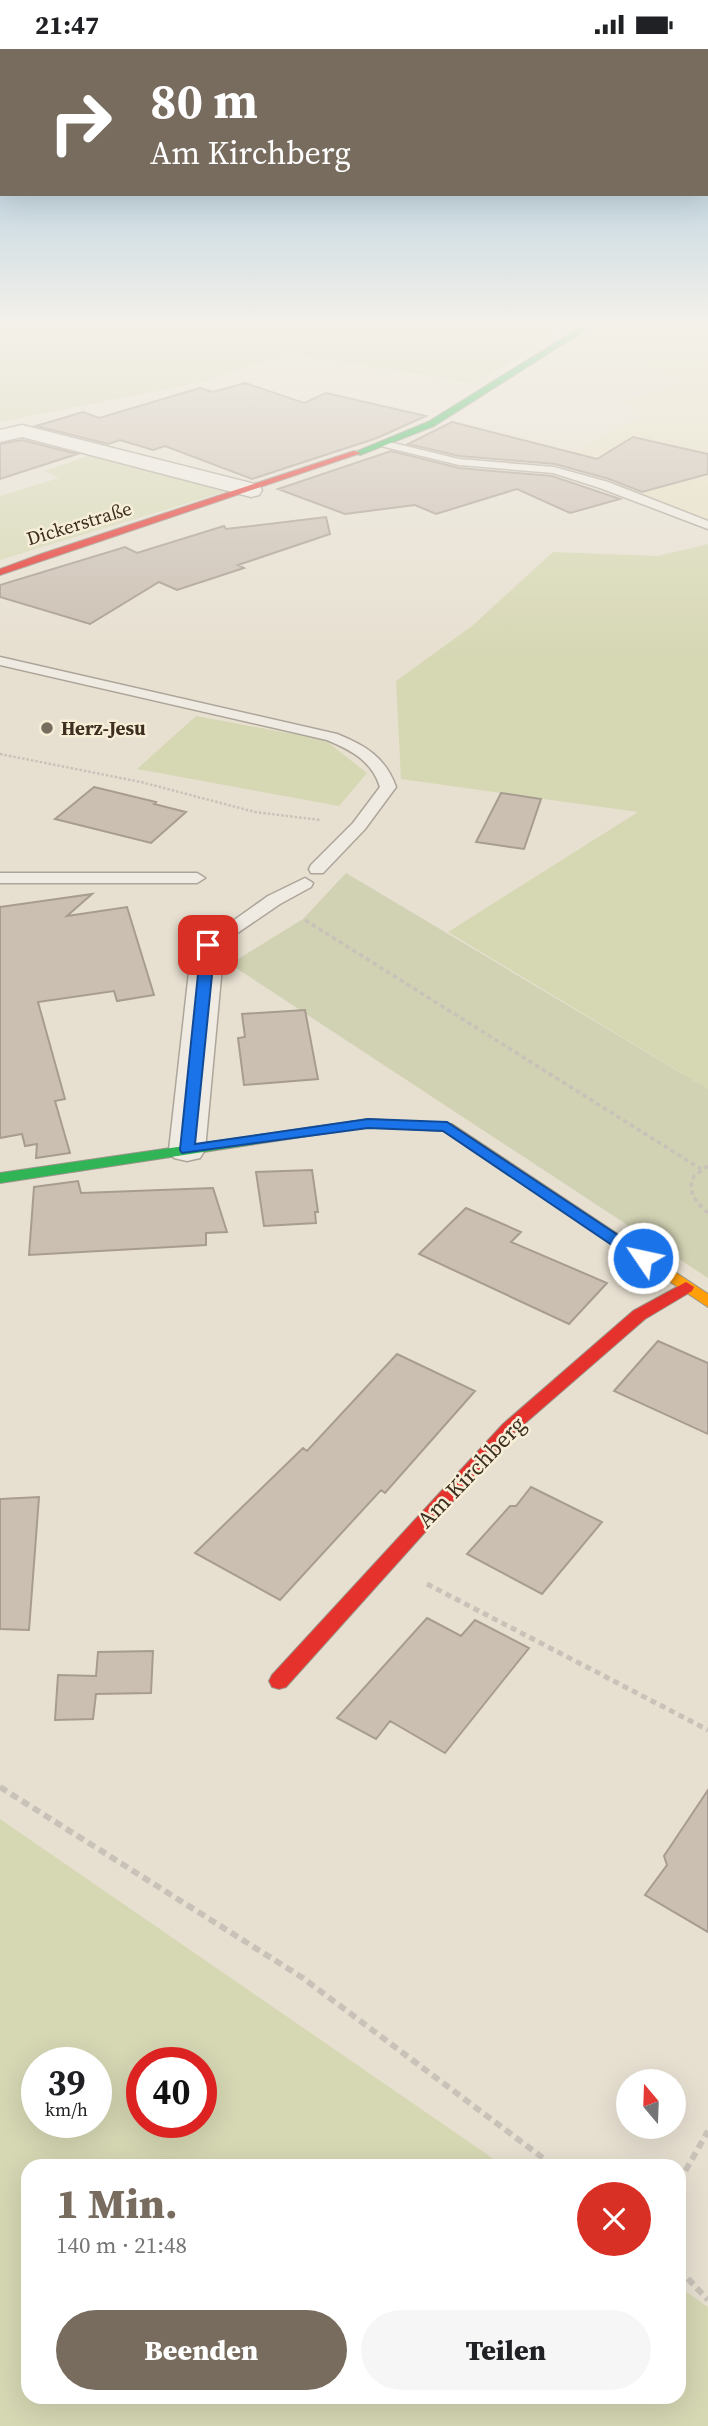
<!DOCTYPE html>
<html lang="de">
<meta charset="utf-8">
<style>
:root{--surface:#fff;--page:#f6f6f6;--text:#202124;--muted:#757577;--accent:#786c5e}
body{margin:0;font-family:"Source Serif 4",serif;background:var(--page);color:var(--text);height:100vh;display:flex;flex-direction:column;font-size:26px;white-space:nowrap}
*{box-sizing:border-box;margin:0}
p{font-size:23px;color:var(--muted)}
.icon{flex:none;width:38px;height:38px;fill:none;stroke:currentColor;stroke-width:2;stroke-linecap:round;stroke-linejoin:round}
.map{position:relative;flex:1;overflow:hidden}
.details{position:absolute;left:21px;top:2110px;width:665px;height:245px;display:flex;flex-direction:column;background:var(--surface);border-radius:21px;box-shadow:0 7px 28px #0002}
.details>*{flex:none}
.hud{position:absolute;left:0px;top:0px;width:709px;height:147px;box-shadow:0 7px 28px #0002;background:#786c5e;color:#fff;overflow:hidden}
.needle{width:46px;rotate:341deg}
.controls{position:absolute;left:616px;top:2020px;display:grid;gap:14px}
.controls a{display:grid;place-items:center;width:70px;height:70px;border-radius:50%;background:var(--surface);box-shadow:0 7px 28px #0002;font-size:35px}
.speed{position:absolute;left:21px;top:1998px;display:flex;gap:14px;font-size:35px;font-weight:700;text-align:center}
.speed>*{display:grid;place-content:center;width:91px;height:91px;border-radius:50%;background:var(--surface);box-shadow:0 7px 28px #0002;line-height:1}
.speed small{font-size:18px;font-weight:400}
.speed .limit{border:10px solid #d22;background:#fff;color:#111}
.pin{position:absolute;display:grid;place-items:center;width:60px;height:60px;color:#fff;margin:-30px;border-radius:14px;box-shadow:0 4px 10px #0006}
.me{position:absolute;width:77px;margin:-38px;rotate:304deg;stroke-linejoin:round;filter:drop-shadow(0 0 5px #0008)}
.turn{display:flex;align-items:center;gap:24px;height:147px;padding:0 35px;font-size:32px}
.turn .icon{width:91px;height:91px;stroke-width:2.5}
.turn b{display:block;font-size:49px;line-height:60px}
.round{display:grid;place-items:center;flex:none;width:74px;height:74px;border-radius:37px;background:var(--page)}
.summary{display:flex;align-items:center;justify-content:space-between;height:119px;padding:0 35px}
h1{font-size:42px;font-weight:800;line-height:52px;color:var(--accent)}
.cta{display:flex;gap:14px;margin-top:auto;padding:14px 35px}
.cta a{flex:1;height:80px;border-radius:42px;background:var(--accent);color:#fff;font-size:28px;font-weight:800;line-height:80px;text-align:center}
.cta a+a{background:var(--page);color:var(--text)}
.status{display:flex;justify-content:space-between;align-items:center;height:49px;padding:0 35px;background:var(--surface);direction:ltr}
.status svg{height:19px;fill:currentColor}
.map>svg:first-child{display:block}
.farmland{fill:#e6dfc2}
.green{fill:#d6d7b3;fill-rule:evenodd}
.cemetery{fill:#d1d1b3}
.building{fill:#cbbfb2;stroke:#a89c90;stroke-width:2}
.lines{fill:none;stroke-linecap:round;stroke-linejoin:round}
.lane-casing{stroke:#ada599;stroke-width:3}
.street-casing{stroke:#ada599;stroke-width:3}
.fast-casing{stroke:#9c958a;stroke-width:2}
.slow-casing{stroke:#9c958a;stroke-width:2}
.jam-casing{stroke:#9c958a;stroke-width:2}
.path-far3{stroke:#c8c2b9;stroke-width:2.5;stroke-dasharray:2.5 2;stroke-linecap:butt}
.path-far2{stroke:#c8c2b9;stroke-width:3.5;stroke-dasharray:4.5 3.5;stroke-linecap:butt}
.path-far1{stroke:#c8c2b9;stroke-width:5;stroke-dasharray:6 4.5;stroke-linecap:butt}
.path{stroke:#c8c2b9;stroke-width:6;stroke-dasharray:8 5;stroke-linecap:butt}
.lane{fill:#efebe3;fill-rule:evenodd}
.street{fill:#efebe3;fill-rule:evenodd}
.fast{fill:#30b455;fill-rule:evenodd}
.slow{fill:#ff9f0a;fill-rule:evenodd}
.jam{fill:#e5322d;fill-rule:evenodd}
.route{fill:#1a73e8;stroke:#114b97;stroke-width:2}
.poi-dot{fill:#786c5e;stroke:#f7eed8;stroke-width:2.5}
.labels{text-anchor:middle;stroke-width:5;stroke-linejoin:round;paint-order:stroke}
.far-street-label{font-size:19px;fill:#3d2e20;stroke:#f7eed8}
.far-poi-label{font-size:19px;font-weight:bold;fill:#3d2e20;stroke:#f7eed8;text-anchor:start}
.street-label{font-size:23px;fill:#3d2e20;stroke:#f7eed8}
</style>
<div class="status"><b>21:47</b><svg viewBox="0 0 49 12"><path d="M0 12V9h3v3zM5 12V6h3v6zM10 12V3h3v9zM15 12V0h3v12zM26 1h20v11H26zM47 4h2v5h-2z"/></svg></div>
<div class="map">
<svg width="708" height="2377" viewBox="0 0 708 2377">
<rect width="100%" height="100%" fill="#e7e0d1"/>
<!-- farmland -->
<path class="farmland" d="M 605,276 L 708,276 L 708,470 L 648,449 L 562,409 L 646,366 L 623,353 L 687,333 L 578,292 Z"/>
<!-- green -->
<path class="green" d="M 0,276 L 566,276 L 476,335 L 289,304 L 203,333 L 0,373 Z
M 96,404 L 224,443 L 0,511 L 0,447 L 59,429 L 45,422 Z
M 708,495 L 708,1040 L 448,883 L 638,763 L 401,730 L 396,632 L 472,577 L 553,503 L 658,507 Z
M 196,667 L 325,691 L 367,724 L 339,757 L 137,720 Z
M 0,1770 L 504,2117 L 28,2118 L 28,2348 L 679,2348 L 679,2238 L 708,2258 L 708,2377 L 0,2377 ZM 96,2014 L 96,2074 L 37,2074 L 37,2014 ZM 142,2014 L 201,2014 L 201,2074 L 142,2074 Z"/>
<!-- cemetery -->
<path class="cemetery" d="M 346,824 L 708,1040 L 708,1229 L 230,915 L 303,870 Z"/>
<!-- building -->
<path class="building" d="M 245,334 L 304,354 L 326,344 L 426,367 L 377,389 L 252,430 L 165,397 L 153,401 L 120,391 L 108,395 L 36,377 L 83,363 L 99,369 L 200,339 L 213,343 Z
M 452,373 L 597,410 L 633,388 L 708,405 L 708,425 L 642,443 L 609,430 L 555,415 L 459,407 L 408,395 Z
M 22,391 L 77,405 L 0,430 L 0,395 Z
M 391,402 L 459,419 L 552,427 L 620,450 L 570,464 L 517,440 L 436,465 L 415,456 L 345,465 L 278,440 Z
M 326,468 L 330,485 L 238,516 L 244,519 L 177,541 L 159,533 L 90,575 L 0,548 L 0,536 L 125,498 L 137,504 L 224,477 L 226,480 Z
M 94,738 L 156,753 L 154,755 L 186,763 L 151,794 L 55,770 Z
M 501,744 L 541,750 L 524,800 L 476,793 Z
M 92,845 L 67,867 L 127,858 L 154,946 L 117,952 L 114,942 L 38,953 L 65,1050 L 55,1052 L 70,1104 L 36,1109 L 37,1095 L 25,1097 L 22,1085 L 0,1089 L 0,858 Z
M 305,961 L 318,1030 L 244,1036 L 238,989 L 245,988 L 242,965 Z
M 312,1121 L 318,1163 L 315,1163 L 316,1174 L 264,1177 L 256,1123 Z
M 78,1132 L 81,1144 L 213,1139 L 227,1183 L 206,1184 L 206,1196 L 29,1206 L 34,1138 Z
M 466,1159 L 521,1183 L 511,1193 L 607,1234 L 569,1275 L 419,1205 Z
M 658,1292 L 708,1314 L 708,1385 L 614,1342 Z
M 397,1305 L 475,1342 L 385,1444 L 381,1441 L 280,1551 L 195,1504 L 303,1399 L 307,1402 Z
M 531,1438 L 602,1473 L 542,1545 L 467,1505 L 510,1457 L 516,1457 Z
M 39,1448 L 29,1581 L 0,1580 L 0,1450 Z
M 427,1569 L 461,1587 L 475,1571 L 529,1599 L 445,1704 L 390,1672 L 376,1690 L 337,1669 Z
M 153,1602 L 151,1644 L 96,1645 L 93,1670 L 55,1671 L 58,1626 L 96,1627 L 98,1603 Z
M 708,1741 L 708,1883 L 645,1846 L 667,1816 L 664,1807 Z"/>
<g class="lines">
<!-- lane casing -->
<g class="lane-casing">
<path id="lane" d="M 385,392 L 459,410 L 554,418 L 608,433 L 708,472 L 708,480 L 600,439 L 553,424 L 459,416 L 381,397 L 379,395 Z
M 0,608 L 337,685 C 365,696 386,709 396,738 L 365,780 L 323,824 L 311,824 L 309,820 L 311,816 L 353,774 L 380,738 C 372,712 351,701 327,691 L 0,616 Z
M 0,824 L 197,824 L 205,829 L 197,834 L 0,834 Z
M 305,829 L 313,834 L 311,838 L 280,855 L 214,900 L 202,900 L 199,896 L 268,847 Z"/>
</g>
<!-- street casing -->
<g class="street-casing">
<path id="street" d="M 22,376 L 259,436 L 262,441 L 259,446 L 251,448 L 22,388 L 0,393 L 0,381 Z
M 208,886 L 219,889 L 224,896 L 205,1101 L 200,1109 L 187,1112 L 174,1109 L 169,1101 L 192,896 L 197,889 Z"/>
</g>
<!-- fast casing -->
<g class="fast-casing">
<path id="fast" d="M 584,276 L 593,276 L 434,377 L 360,406 L 353,404 L 428,373 Z
M 355,1072 L 362,1076 L 360,1079 L 0,1134 L 0,1124 Z"/>
</g>
<!-- slow casing -->
<g class="slow-casing">
<path id="slow" d="M 368,1070 L 452,1075 L 708,1245 L 708,1258 L 443,1082 L 368,1078 L 355,1080 L 348,1076 L 350,1073 Z"/>
</g>
<!-- jam casing -->
<g class="jam-casing">
<path id="jam" d="M 354,402 L 361,404 L 0,526 L 0,520 L 41,505 Z
M 686,1233 L 694,1238 L 692,1242 L 645,1270 L 515,1383 L 286,1638 L 279,1640 L 272,1638 L 269,1632 L 272,1626 L 503,1375 L 633,1262 Z"/>
</g>
<!-- path-far3 -->
<path class="path-far3" d="M 0,705 L 141,733 L 255,763 L 320,771"/>
<!-- path-far2 -->
<path class="path-far2" d="M 305,871 L 701,1120
M 708,1117 L 694,1127 C 686,1143 697,1154 708,1164"/>
<!-- path-far1 -->
<path class="path-far1" d="M 427,1535 L 708,1681"/>
<!-- path -->
<path class="path" d="M 0,1738 L 303,1929 L 555,2118
M 679,2133 L 708,2082
M 679,2220 L 708,2251"/>
<!-- lane -->
<use href="#lane" class="lane"/>
<!-- street -->
<use href="#street" class="street"/>
<!-- fast -->
<use href="#fast" class="fast"/>
<!-- slow -->
<use href="#slow" class="slow"/>
<!-- jam -->
<use href="#jam" class="jam"/>
</g>
<!-- sky -->
<linearGradient id="sky" x2="0" y2="1"><stop stop-color="#96bed9"/><stop offset="0.45" stop-color="#f4f1ea"/><stop offset="1" stop-color="#f4f1ea" stop-opacity="0"/></linearGradient>
<rect width="708" height="609" fill="url(#sky)"/>
<!-- route -->
<path class="route" d="M 208,892 L 215,896 L 195,1095 L 368,1070 L 447,1073 L 648,1206 L 651,1209 L 648,1213 L 637,1213 L 443,1082 L 368,1079 L 182,1104 L 180,1101 L 201,896 Z"/>
<!-- markers -->
<circle class="poi-dot" cx="47" cy="679" r="7"/>
<g class="labels">
<!-- far-street labels -->
<g class="far-street-label">
<text transform="translate(79 474) rotate(-17)" y="7">Dickerstraße</text>
</g>
<!-- far-poi labels -->
<g class="far-poi-label">
<text x="61" y="686">Herz-Jesu</text>
</g>
<!-- street labels -->
<g class="street-label">
<text transform="translate(471 1423) rotate(-46)" y="8">Am Kirchberg</text>
</g>
</g>
</svg>
<div class="controls">
<a><svg class="needle" viewBox="-14 -14 28 28"><path d="M0-13l5 13h-10z" fill="#e53935"/><path d="M0 13l5-13h-10z" fill="#757577"/></svg></a>
</div>
<div class="speed"><div>39<small>km/h</small></div><div class="limit">40</div></div>
<div class="pin" style="left:208px;top:896px;background:#d93025"><svg class="icon" aria-label="arrive" viewBox="0 0 24 24"><path d="M6 21V4h12l-3 4 3 4H6"/></svg></div>
<svg class="me" style="left:643px;top:1209px" viewBox="-20 -20 40 40"><circle r="17" fill="#1a73e8" stroke="#fff" stroke-width="3"/><path d="M0-11L8 9 0 5-8 9z" fill="#fff"/></svg>
<div class="hud">
<div class="turn"><svg class="icon" aria-label="right" viewBox="0 0 24 24"><path d="M7 20v-9h11M14 6l5 5-5 5"/></svg><div><b>80 m</b>Am Kirchberg</div></div>
</div>
<section class="details">
<div class="summary"><div><h1>1 Min.</h1><p>140 m · 21:48</p></div><a class="round" style="background:#d93025;color:#fff"><svg class="icon" aria-label="close" viewBox="0 0 24 24"><path d="M6 6l12 12M18 6L6 18"/></svg></a></div>
<div class="cta"><a>Beenden</a><a>Teilen</a></div>
</section>
</div>
